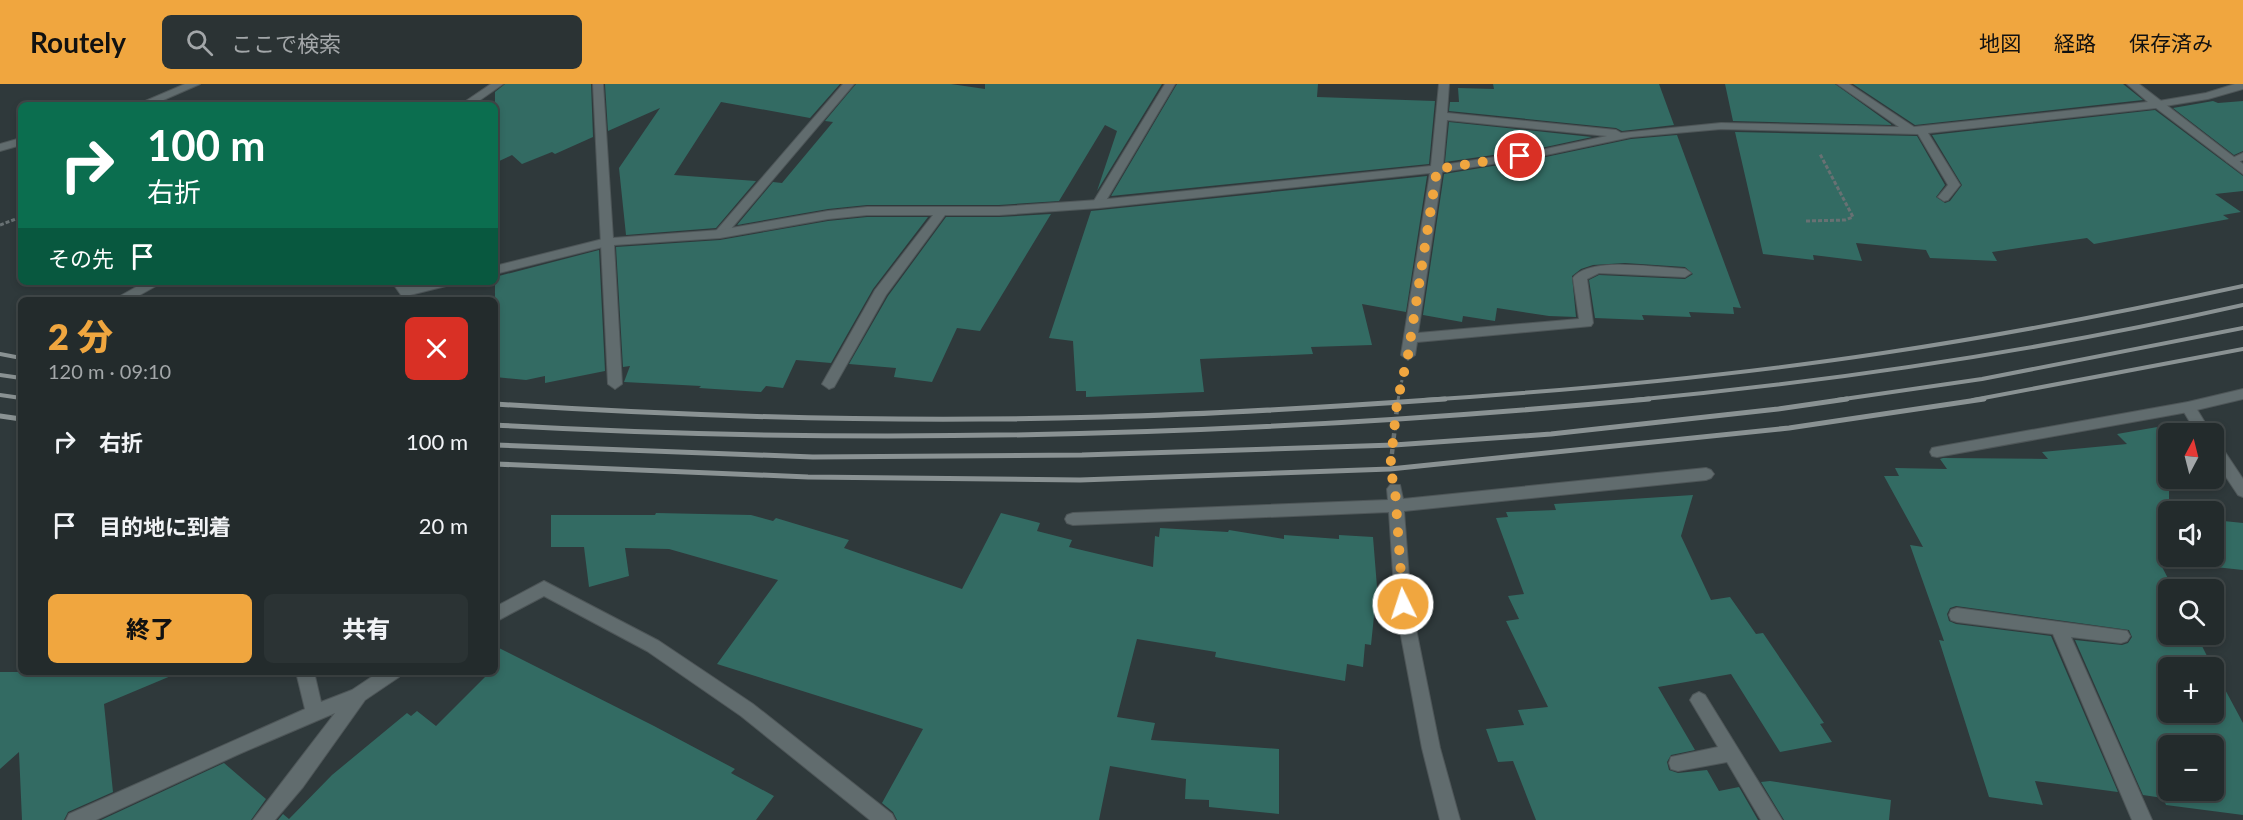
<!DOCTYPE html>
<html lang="ja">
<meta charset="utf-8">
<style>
:root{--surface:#232b2c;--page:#2b3334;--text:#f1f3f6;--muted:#a3a7a9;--line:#404748;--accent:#f0a63f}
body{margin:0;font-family:Lato,"Noto Sans JP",sans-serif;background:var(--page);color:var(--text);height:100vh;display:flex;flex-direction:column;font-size:22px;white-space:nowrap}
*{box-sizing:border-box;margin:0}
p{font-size:20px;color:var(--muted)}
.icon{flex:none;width:33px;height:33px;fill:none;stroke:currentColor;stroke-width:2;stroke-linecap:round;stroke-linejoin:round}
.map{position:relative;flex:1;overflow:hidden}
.details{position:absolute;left:18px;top:213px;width:480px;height:378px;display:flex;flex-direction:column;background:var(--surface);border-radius:9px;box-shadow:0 3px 9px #0003,0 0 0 2px var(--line)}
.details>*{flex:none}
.banner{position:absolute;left:18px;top:18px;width:480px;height:183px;border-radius:9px;box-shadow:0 3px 9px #0003,0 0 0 2px var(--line);background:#0b6e4f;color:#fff;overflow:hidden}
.needle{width:39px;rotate:7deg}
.tools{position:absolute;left:2158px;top:339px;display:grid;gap:12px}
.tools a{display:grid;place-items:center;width:66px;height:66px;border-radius:9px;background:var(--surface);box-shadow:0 3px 9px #0003,0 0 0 2px var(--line);font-size:30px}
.pin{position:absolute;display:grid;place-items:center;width:51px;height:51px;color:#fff;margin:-26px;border:3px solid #fff;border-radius:50%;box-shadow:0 2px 6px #0007}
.me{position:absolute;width:66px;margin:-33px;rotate:356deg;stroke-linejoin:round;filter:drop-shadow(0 0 4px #0008)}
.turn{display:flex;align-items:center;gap:21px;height:126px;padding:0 30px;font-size:27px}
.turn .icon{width:78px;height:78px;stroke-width:2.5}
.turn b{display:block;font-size:42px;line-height:51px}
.then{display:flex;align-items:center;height:57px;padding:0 30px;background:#0003;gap:12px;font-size:22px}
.round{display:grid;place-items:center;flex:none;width:63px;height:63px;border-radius:9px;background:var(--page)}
.headline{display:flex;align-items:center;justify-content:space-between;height:102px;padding:0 30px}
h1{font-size:36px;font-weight:800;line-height:45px;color:var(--accent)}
.primary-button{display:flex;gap:12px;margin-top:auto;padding:12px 30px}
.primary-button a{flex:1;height:69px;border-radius:9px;background:var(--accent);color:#111;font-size:24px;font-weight:800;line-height:69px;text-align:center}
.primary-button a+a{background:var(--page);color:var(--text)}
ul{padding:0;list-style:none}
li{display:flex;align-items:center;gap:18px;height:84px;padding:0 30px}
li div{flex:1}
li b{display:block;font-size:22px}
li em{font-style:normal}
header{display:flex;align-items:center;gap:36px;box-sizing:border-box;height:84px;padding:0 30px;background:var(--accent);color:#111}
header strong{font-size:28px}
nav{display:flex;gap:33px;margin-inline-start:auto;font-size:21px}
.search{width:420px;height:54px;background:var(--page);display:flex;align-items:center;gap:15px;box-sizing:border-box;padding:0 21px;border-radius:9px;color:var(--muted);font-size:22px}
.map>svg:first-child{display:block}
.building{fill:#336b63;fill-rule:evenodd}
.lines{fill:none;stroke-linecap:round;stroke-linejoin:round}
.service-casing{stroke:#4e5658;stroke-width:2}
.minor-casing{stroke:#4e5658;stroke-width:2}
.path-far1{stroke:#687173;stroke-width:3;stroke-dasharray:4 2;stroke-linecap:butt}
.path{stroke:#687173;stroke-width:4.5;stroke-dasharray:5 3;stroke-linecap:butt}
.service{fill:#616c6e;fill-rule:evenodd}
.minor{fill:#616c6e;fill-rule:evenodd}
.rail-far1{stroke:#8a9293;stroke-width:4}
.rail{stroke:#8a9293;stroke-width:5}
.route{stroke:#f0a63f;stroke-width:10;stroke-dasharray:0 18}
</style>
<header>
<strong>Routely</strong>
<div class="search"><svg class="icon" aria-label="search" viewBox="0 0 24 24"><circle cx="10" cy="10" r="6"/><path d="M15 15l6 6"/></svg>ここで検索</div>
<nav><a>地図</a><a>経路</a><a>保存済み</a></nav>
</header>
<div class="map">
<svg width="2243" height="736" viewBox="0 0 2243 736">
<rect width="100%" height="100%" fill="#2f393b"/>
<!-- building -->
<path class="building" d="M 505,0 L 591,0 L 593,53 L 555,70 L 552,68 L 522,80 L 512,71 L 495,79 L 495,8 Z
M 605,0 L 840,0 L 810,34 L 721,18 L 674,91 L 756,97 L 716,144 L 626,151 L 619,84 L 660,24 L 608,47 Z
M 856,0 L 951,0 L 985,5 L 985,0 L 1162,0 L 1097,107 L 1117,47 L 1105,41 L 1059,117 L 999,121 L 867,121 L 828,125 L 737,141 L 773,98 L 782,99 L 833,38 L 825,37 Z
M 1177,0 L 1318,0 L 1317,13 L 1435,17 L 1429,80 L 1111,112 Z
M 1493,0 L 1659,0 L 1674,41 L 1622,47 L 1616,44 L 1449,27 L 1450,18 L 1459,18 L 1458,4 L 1494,5 Z
M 1725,0 L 1835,0 L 1892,41 L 1733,37 Z
M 1853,0 L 2123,0 L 2143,16 L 1915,41 Z
M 2213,17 L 2218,19 L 2243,17 L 2243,67 L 2234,71 L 2173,24 Z
M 2155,26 L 2243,92 L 2243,107 L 2215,110 L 2241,128 L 2223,131 L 2229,135 L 2094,160 L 2087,154 L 1992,168 L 1997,177 L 1930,174 L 1926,166 L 1856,159 L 1862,177 L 1813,171 L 1814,176 L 1763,170 L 1735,48 L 1917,52 L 1945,101 L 1936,113 L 1945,119 L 1950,117 L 1962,101 L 1932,51 Z
M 1449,38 L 1592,53 L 1541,64 L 1445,78 Z
M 1677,51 L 1741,224 L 1733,223 L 1734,230 L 1689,228 L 1691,233 L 1642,231 L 1644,236 L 1595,234 L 1589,196 L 1599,191 L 1685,195 L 1693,190 L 1685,183 L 1625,179 L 1593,181 L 1581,185 L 1572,192 L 1576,233 L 1549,232 L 1497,224 L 1495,237 L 1463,232 L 1462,238 L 1423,231 L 1444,90 L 1541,74 L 1631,55 Z
M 1427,92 L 1406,228 L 1362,220 L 1372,261 L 1311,263 L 1313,270 L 1200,275 L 1204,308 L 1086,313 L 1086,307 L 1076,307 L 1073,257 L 1049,254 L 1091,127 Z
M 1051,130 L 980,247 L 957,244 L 932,298 L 894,293 L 896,284 L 849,280 L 888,212 L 946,133 L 999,133 Z
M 867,133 L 928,133 L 873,205 L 831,279 L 796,276 L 783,304 L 766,302 L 761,308 L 699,304 L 701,302 L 624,298 L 630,282 L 623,283 L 616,163 L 720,156 L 828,137 Z
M 599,166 L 605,287 L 545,299 L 545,292 L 526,296 L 495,293 L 495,193 Z
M 2169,341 L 2169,472 L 2214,472 L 2214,436 L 2243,439 L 2243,486 L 2159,477 L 2174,506 L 2169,506 L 2169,550 L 2196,550 L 2213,584 L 2169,584 L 2169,628 L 2214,628 L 2214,585 L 2243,639 L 2243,731 L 2166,721 L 2163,714 L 2143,711 L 2075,556 L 2122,561 L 2128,559 L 2132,553 L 2129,546 L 1956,522 L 1950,524 L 1947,530 L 1949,537 L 1956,540 L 2051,552 L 2118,708 L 2035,697 L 2043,721 L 1989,713 L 1939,556 L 1944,557 L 1910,461 L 1923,463 L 1884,392 L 1899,392 L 1895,384 L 1947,385 L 1940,375 L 1943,374 L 2048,375 L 2042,368 L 2127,360 L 2117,350 ZM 2169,662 L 2214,662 L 2214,706 L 2169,706 Z
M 1693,411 L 1681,452 L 1711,516 L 1730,513 L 1756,550 L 1763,549 L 1824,639 L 1820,640 L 1832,658 L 1780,668 L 1731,590 L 1658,603 L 1695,666 L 1671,671 L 1667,678 L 1669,686 L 1678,689 L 1707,686 L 1719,707 L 1739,703 L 1758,736 L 1536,736 L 1513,677 L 1498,678 L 1486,645 L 1524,641 L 1518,626 L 1548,623 L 1506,537 L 1519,535 L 1508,512 L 1524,510 L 1496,434 L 1508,433 L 1506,428 L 1556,426 L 1554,420 Z
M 656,429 L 751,431 L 773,437 L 776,434 L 849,456 L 844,464 L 962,505 L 1001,429 L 1040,439 L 1037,447 L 1072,456 L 1069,463 L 1153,483 L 1155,452 L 1159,453 L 1160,444 L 1228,448 L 1229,446 L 1284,455 L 1284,451 L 1339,455 L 1339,451 L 1373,453 L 1377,503 L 1371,561 L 1365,560 L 1363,583 L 1347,580 L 1345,597 L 1215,573 L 1216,568 L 1137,555 L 1117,633 L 1155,639 L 1151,656 L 1279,665 L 1279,730 L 1209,723 L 1209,716 L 1185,715 L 1186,695 L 1110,682 L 1099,736 L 897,736 L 893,728 L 882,719 L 923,645 L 717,580 L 778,496 L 669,465 L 625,464 L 629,492 L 589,503 L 584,463 L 551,463 L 551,431 L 655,431 Z
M 495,562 L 654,642 L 735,685 L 731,689 L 774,712 L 756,736 L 278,736 L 283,730 L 289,735 L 332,691 L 407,629 L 411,632 L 417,627 L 436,642 L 490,588 L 495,588 Z
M 0,588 L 178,588 L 178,589 L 104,620 L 113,708 L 68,728 L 64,736 L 22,736 L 19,668 L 0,685 Z
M 224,679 L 266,715 L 251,736 L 101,736 Z
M 1770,697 L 1891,716 L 1889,736 L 1784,736 L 1761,698 Z"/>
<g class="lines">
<!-- service casing -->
<g class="service-casing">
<path id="service" d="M 491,0 L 503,0 L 473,21 L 460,21 Z
M 843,0 L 854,0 L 724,153 L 716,153 L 714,150 L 716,147 Z
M 1165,0 L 1175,0 L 1104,120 L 1102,123 L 1094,123 L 1092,120 Z
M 2235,0 L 2243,0 L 2243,5 L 2208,15 L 2159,23 L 2153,20 L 2159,17 L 2206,9 Z
M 2243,69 L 2243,76 L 2232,81 L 2226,77 Z
M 607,154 L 611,155 L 613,158 L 611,161 L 495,190 L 495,182 Z
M 145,198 L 163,198 L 131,216 L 113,216 Z
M 392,198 L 406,198 L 409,203 L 429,198 L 452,198 L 450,201 L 406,212 L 401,211 Z
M 2188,318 L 2193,319 L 2212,350 L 2197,350 L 2181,323 Z
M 2214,358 L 2219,359 L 2243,395 L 2243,413 L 2238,411 L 2214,375 Z
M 544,497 L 659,557 L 753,620 L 892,730 L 895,736 L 870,736 L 741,632 L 647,567 L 544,512 L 495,538 L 495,523 Z
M 296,588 L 314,588 L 321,618 L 352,606 L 379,588 L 402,588 L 399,593 L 365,616 L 303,703 L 275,736 L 253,736 L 335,629 L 239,670 L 96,736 L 66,736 L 69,730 L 305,625 Z"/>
</g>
<!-- minor casing -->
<g class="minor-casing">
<path id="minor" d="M 185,0 L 200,0 L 152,21 L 136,21 Z
M 593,0 L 603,0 L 613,154 L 720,146 L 828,127 L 867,123 L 999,123 L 1098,116 L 1431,82 L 1439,0 L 1449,0 L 1447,29 L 1616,46 L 1621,49 L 1721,39 L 1899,43 L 1837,0 L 1849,0 L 1914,43 L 2148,18 L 2127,0 L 2139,0 L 2243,80 L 2243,90 L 2156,24 L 1928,49 L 1960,101 L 1948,116 L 1944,117 L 1938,113 L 1948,101 L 1918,50 L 1721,45 L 1631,53 L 1541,72 L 1442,88 L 1418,249 L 1579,235 L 1573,194 C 1590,172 1658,184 1685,185 L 1691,189 L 1685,193 L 1599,189 L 1587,195 L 1593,239 L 1591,242 L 1417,258 L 1415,271 L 1408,276 L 1401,271 L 1430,89 L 1098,124 L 999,131 L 945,131 L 886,211 L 834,303 L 829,305 L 822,300 L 875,206 L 933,131 L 867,131 L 828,135 L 720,154 L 614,161 L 622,300 L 615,305 L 608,300 ZM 1447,36 L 1607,52 L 1541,66 L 1443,81 Z
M 21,54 L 21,61 L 0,67 L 0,60 Z
M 2243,305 L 2243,315 L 2188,328 L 1937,373 L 1932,372 L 1930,368 L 1932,364 L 1937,363 L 2188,318 Z
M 1706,384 L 1711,386 L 1714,390 L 1711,394 L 1706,396 L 1404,427 L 1411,520 L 1440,664 L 1460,736 L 1440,736 L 1422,664 L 1395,520 L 1389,428 L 1073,441 L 1067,439 L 1065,435 L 1067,431 L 1073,429 L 1388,416 L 1387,405 L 1390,401 L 1400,401 L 1403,415 Z
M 1957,524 L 2127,547 L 2130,552 L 2127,557 L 2121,559 L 2071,553 L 2152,736 L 2132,736 L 2053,550 L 1957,538 L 1951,536 L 1949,531 L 1951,526 Z
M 1699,608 L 1705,611 L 1782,736 L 1761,736 L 1727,678 L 1678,687 L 1671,685 L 1669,679 L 1671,673 L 1718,663 L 1690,616 L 1693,611 Z"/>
</g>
<!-- path-far1 -->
<path class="path-far1" d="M 1806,137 L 1845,136 L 1853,133 L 1820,70
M 0,141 L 21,133
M 1398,316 L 1402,296"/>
<!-- path -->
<path class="path" d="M 1391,378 L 1398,315"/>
<!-- service -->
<use href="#service" class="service"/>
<!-- minor -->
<use href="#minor" class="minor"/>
<!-- rail-far1 -->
<path class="rail-far1" d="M 0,270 L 21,274
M 0,291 L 21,294
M 0,311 L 21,314
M 1424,316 C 1577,306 1731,292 1883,269 C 2004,251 2123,228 2243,202
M 1634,316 C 1838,297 2043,266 2243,221
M 1837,316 L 1982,295 L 2243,244
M 1973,316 L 2243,265"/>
<!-- rail -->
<path class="rail" d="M 495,320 C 697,333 899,339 1102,333 C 1216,330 1331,323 1445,315
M 0,332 L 21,335
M 495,341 C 880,363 1266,351 1649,315
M 495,361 L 813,373 L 1082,371 L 1394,361 L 1551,350 L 1778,325 L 1847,315
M 495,380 L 808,393 L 1080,396 L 1390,385 L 1789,344 L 1984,315"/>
</g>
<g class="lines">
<!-- route -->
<path class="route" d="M 1403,520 L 1395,405 L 1390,385 L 1397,319 L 1408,271 L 1437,85 L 1520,72"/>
</g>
</svg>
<div class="tools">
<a><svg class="needle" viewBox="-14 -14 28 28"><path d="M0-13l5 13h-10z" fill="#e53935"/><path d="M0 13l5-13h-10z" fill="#a3a7a9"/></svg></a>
<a><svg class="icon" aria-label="sound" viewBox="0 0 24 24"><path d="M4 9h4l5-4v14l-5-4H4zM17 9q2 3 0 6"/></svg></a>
<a><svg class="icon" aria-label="search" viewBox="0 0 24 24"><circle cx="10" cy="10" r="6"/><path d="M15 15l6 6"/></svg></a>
<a>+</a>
<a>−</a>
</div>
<div class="pin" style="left:1520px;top:72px;background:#d93025"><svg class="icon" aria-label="arrive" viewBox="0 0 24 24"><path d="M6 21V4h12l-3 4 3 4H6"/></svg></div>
<svg class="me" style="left:1403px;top:520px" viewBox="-20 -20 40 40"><circle r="17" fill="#f0a63f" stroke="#fff" stroke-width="3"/><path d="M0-11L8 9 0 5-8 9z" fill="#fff"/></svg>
<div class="banner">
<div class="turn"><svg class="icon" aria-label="right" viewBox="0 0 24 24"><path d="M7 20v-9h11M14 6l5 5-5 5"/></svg><div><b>100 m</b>右折</div></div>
<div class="then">その先<svg class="icon" aria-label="arrive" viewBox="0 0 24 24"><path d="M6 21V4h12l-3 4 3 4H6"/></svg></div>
</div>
<section class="details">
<div class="headline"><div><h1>2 分</h1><p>120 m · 09:10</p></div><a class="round" style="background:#d93025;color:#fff"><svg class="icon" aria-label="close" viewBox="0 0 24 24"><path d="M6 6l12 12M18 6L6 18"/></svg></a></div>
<ul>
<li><svg class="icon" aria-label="right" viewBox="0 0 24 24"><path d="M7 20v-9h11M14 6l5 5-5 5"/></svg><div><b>右折</b></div><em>100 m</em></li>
<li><svg class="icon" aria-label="arrive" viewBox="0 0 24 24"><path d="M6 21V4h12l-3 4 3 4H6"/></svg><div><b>目的地に到着</b></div><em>20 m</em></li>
</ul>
<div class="primary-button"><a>終了</a><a>共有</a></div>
</section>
</div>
